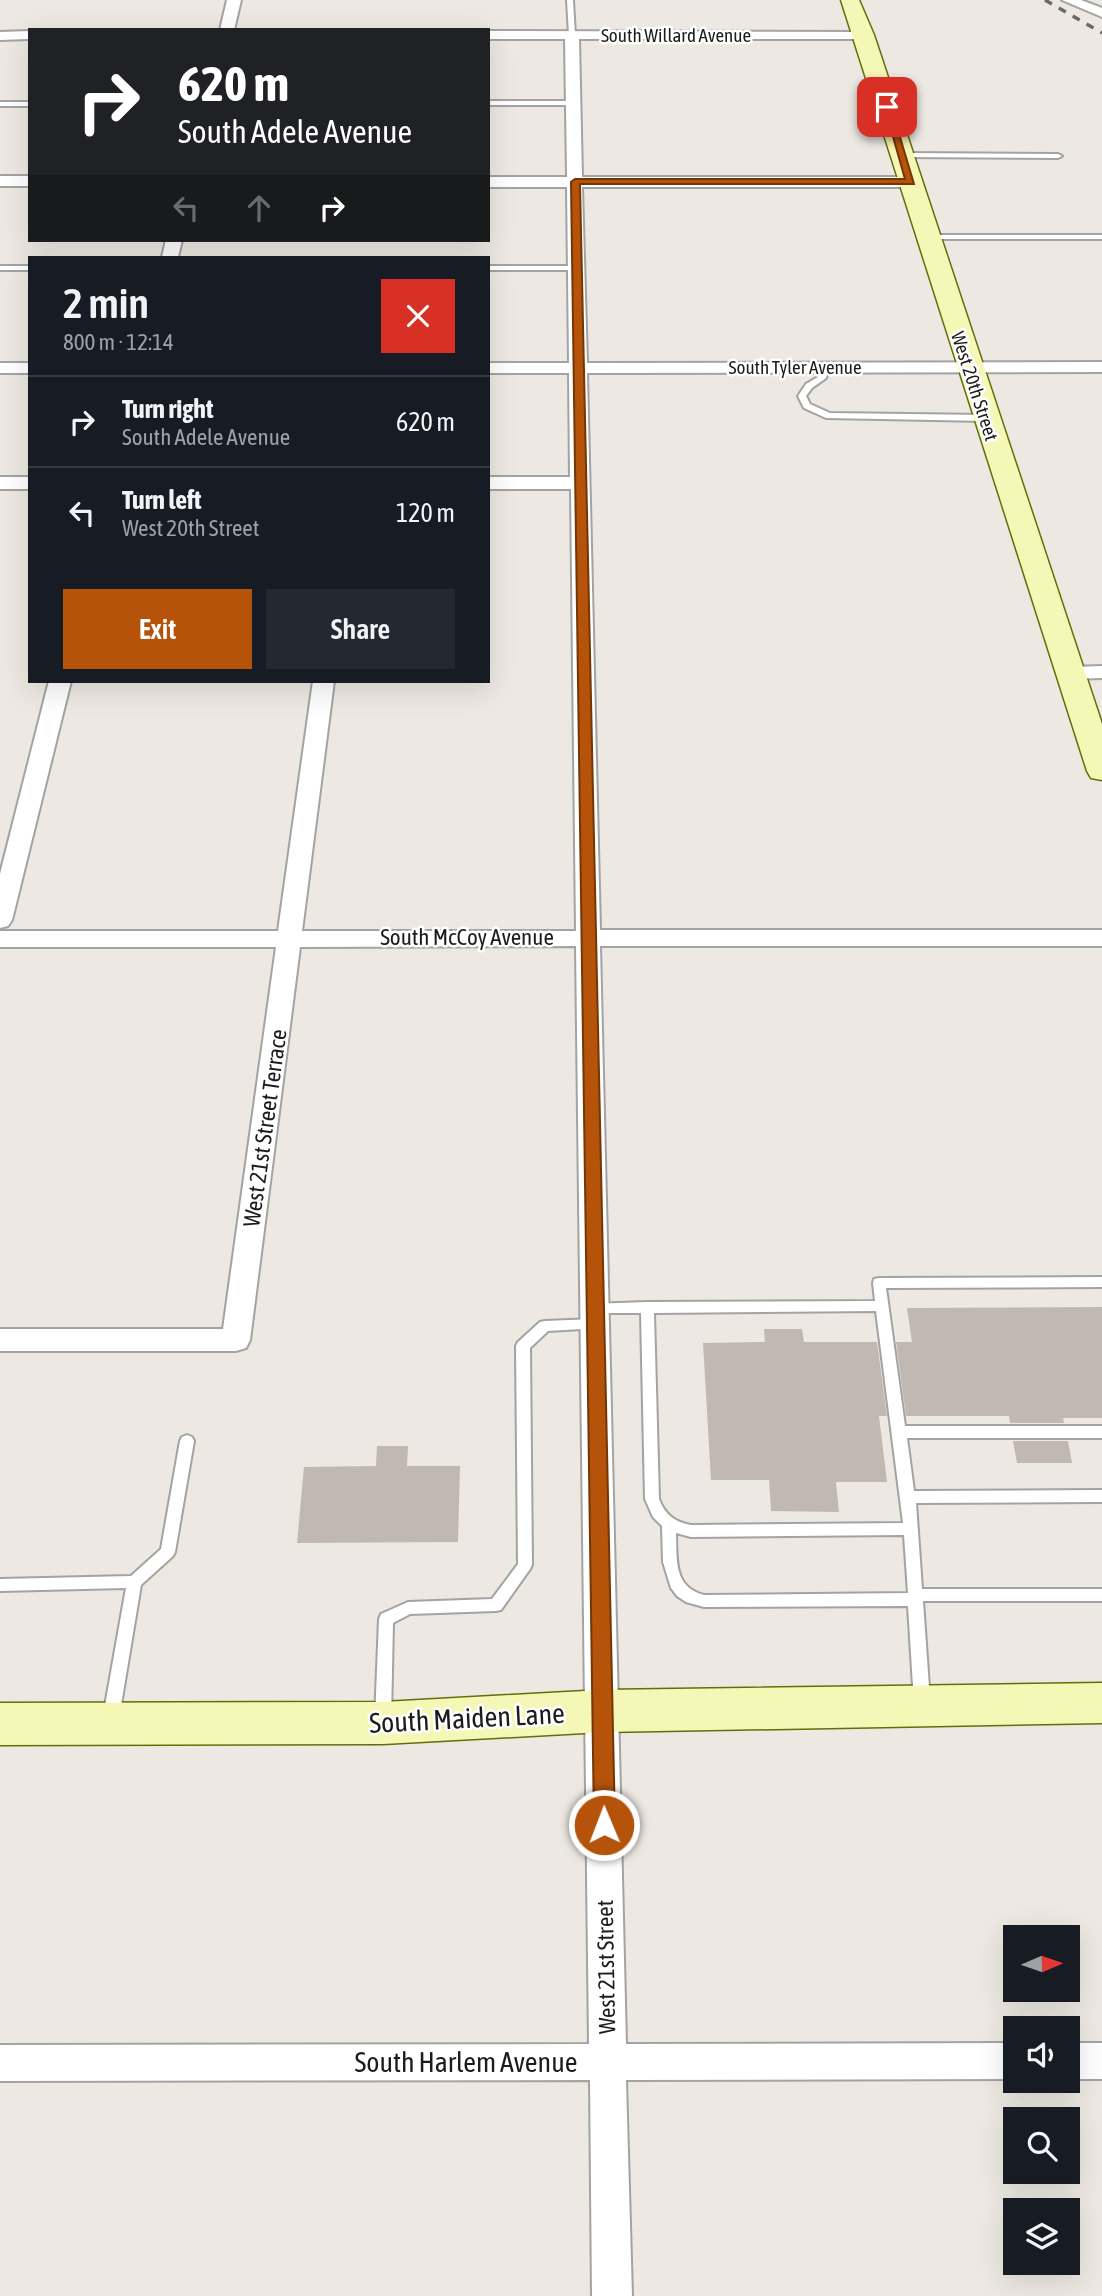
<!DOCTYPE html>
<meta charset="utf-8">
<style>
:root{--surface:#171b24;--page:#242831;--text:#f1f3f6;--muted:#9ea1a6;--line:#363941;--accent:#b45309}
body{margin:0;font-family:"Asap Condensed",sans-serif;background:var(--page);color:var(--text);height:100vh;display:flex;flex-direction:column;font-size:26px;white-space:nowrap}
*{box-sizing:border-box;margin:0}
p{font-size:23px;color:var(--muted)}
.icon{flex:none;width:38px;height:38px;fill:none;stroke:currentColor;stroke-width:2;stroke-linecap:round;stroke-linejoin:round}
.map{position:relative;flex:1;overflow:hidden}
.sheet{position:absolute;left:28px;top:256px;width:462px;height:427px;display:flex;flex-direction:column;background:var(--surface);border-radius:0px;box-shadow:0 7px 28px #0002}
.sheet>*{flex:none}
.banner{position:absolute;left:28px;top:28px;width:462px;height:214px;border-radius:0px;box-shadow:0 7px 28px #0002;background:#202124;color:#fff;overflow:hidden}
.needle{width:46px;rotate:88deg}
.buttons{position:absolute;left:1003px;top:1925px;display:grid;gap:14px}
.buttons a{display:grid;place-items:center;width:77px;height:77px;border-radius:0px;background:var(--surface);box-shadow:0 7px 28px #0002;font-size:35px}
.pin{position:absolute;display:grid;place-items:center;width:60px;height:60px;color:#fff;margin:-30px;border-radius:14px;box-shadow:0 4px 10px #0006}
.me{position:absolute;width:77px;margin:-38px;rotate:359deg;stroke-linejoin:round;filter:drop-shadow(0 0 5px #0008)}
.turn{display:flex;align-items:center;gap:24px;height:147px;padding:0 35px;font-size:32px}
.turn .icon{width:91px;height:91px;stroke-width:2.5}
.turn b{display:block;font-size:49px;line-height:60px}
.lanes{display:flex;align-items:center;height:66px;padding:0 35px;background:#0003;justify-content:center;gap:35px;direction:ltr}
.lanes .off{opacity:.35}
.round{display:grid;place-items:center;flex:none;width:74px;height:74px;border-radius:0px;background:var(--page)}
.overview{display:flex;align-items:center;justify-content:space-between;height:119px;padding:0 35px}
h1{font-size:42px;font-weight:600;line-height:52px}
.action{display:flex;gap:14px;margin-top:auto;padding:14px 35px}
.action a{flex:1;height:80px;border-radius:0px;background:var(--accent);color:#fff;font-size:28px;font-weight:600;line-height:80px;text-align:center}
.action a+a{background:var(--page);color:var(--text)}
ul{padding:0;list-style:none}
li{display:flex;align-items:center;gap:21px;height:91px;padding:0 35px;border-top:2px solid var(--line)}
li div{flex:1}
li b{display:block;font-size:26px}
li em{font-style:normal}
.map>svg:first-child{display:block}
.building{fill:#c1b8b1}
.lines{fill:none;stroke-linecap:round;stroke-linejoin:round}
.service-casing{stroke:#a3a3a3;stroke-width:4}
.minor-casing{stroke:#a3a3a3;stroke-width:4}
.secondary-casing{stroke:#656d08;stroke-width:3}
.service{fill:#fff;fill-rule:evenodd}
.minor{fill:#fff;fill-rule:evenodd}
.secondary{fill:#f5f7b6;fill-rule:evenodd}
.rail{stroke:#6a6a6a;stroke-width:3.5;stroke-dasharray:8 8;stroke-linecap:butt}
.route{fill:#b45309;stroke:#753606;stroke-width:2}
.labels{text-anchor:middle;stroke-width:5;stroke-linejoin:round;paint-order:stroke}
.far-street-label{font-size:19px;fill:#1c1c1c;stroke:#fff}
.street-label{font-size:23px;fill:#1c1c1c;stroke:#fff}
.near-street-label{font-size:28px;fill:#1c1c1c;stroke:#fff}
</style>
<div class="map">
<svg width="1102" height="2296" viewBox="0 0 1102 2296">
<rect width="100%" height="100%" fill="#ede9e2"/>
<!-- building -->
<path class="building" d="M 1102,1307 L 1102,1418 L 1063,1418 L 1064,1423 L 1010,1423 L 1009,1416 L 906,1416 L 896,1342 L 912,1342 L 907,1308 Z
M 764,1329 L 802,1329 L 804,1342 L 877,1342 L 887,1416 L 879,1416 L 887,1482 L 836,1482 L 839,1512 L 771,1511 L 769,1480 L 711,1480 L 703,1343 L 765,1342 Z
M 1013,1441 L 1068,1441 L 1072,1463 L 1017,1463 Z
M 377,1446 L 408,1446 L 407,1466 L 460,1466 L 458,1542 L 297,1543 L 304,1467 L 376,1466 Z"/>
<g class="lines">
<!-- service casing -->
<g class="service-casing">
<path id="service" d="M 567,0 L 573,0 L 575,35 L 572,37 L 569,35 Z
M 488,101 L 574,101 L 577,103 L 574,105 L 488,105 Z
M 0,102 L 30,102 L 30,106 L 0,106 Z
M 902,153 L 1058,154 L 1062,156 L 1058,158 L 899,157 L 899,153 Z
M 925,235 L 1102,235 L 1102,239 L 928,239 L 924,237 Z
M 0,266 L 30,266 L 30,270 L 0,270 Z
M 488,266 L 577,266 L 581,268 L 577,270 L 488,270 Z
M 822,365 L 829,367 L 826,378 L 812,388 L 806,396 L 810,404 L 830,413 L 986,415 L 990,418 L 986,421 L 826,418 L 804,408 L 798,396 L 806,384 L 818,377 Z
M 1102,1277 L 1102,1287 L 886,1288 L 905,1426 L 1102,1426 L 1102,1438 L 907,1438 L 914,1491 L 1102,1490 L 1102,1502 L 916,1503 L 922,1589 L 1102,1589 L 1102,1601 L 923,1601 L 930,1702 L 927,1707 L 922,1709 L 917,1707 L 914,1702 L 908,1606 L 704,1607 L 686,1602 L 677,1596 L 671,1588 L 663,1562 L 662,1526 L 653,1517 L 645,1499 L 641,1313 L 595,1313 L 590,1312 L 588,1308 L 590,1304 L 647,1302 L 875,1301 L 873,1283 L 874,1279 L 879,1278 ZM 876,1311 L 903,1523 L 691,1525 C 675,1522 665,1515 659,1499 L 654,1313 ZM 676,1533 L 691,1537 L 904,1535 L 908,1593 L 704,1595 C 673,1587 677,1559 676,1533 Z
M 594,1319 L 599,1320 L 601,1324 L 599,1328 L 548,1331 L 530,1348 L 532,1565 L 530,1569 L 501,1610 L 496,1611 L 410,1614 L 393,1623 L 391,1719 L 388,1724 L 383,1726 L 378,1724 L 375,1719 L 379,1619 L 381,1614 L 408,1602 L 492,1599 L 518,1564 L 516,1346 L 518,1342 L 540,1322 L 545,1321 Z
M 187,1435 L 192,1437 L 194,1441 L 175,1552 L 173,1556 L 141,1585 L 119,1717 L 116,1722 L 111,1724 L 106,1722 L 103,1717 L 126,1588 L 0,1591 L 0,1579 L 131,1576 L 161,1549 L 180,1441 L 182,1437 Z"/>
</g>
<!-- minor casing -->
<g class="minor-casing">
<path id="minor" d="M 227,0 L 241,0 L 234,30 L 220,30 Z
M 1062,0 L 1081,0 L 1102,8 L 1102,17 Z
M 30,31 L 30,39 L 0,40 L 0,32 Z
M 488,31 L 869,32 L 871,35 L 864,39 L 579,39 L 582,177 L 910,177 L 918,182 L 910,187 L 582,187 L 587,363 L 1102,362 L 1102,372 L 587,373 L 600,930 L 1102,930 L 1102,946 L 600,946 L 626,2044 L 1015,2043 L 1015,2079 L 626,2080 L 632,2296 L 592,2296 L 590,2080 L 0,2081 L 0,2045 L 589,2044 L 576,946 L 300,947 L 250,1340 L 246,1348 L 236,1351 L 0,1351 L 0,1329 L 223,1329 L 276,947 L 0,947 L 0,931 L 278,931 L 313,681 L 334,681 L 302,931 L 576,931 L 571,489 L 488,489 L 488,477 L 570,477 L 569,373 L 488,373 L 488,363 L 569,363 L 567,187 L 488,187 L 488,177 L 567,177 L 565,39 L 488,39 Z
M 0,176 L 30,176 L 30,186 L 0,186 Z
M 166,240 L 182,240 L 178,257 L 162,257 Z
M 0,363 L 30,363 L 30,373 L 0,373 Z
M 0,477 L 30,477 L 30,489 L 0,489 Z
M 1102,666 L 1102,678 L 1070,679 L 1060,673 L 1070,667 Z
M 49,681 L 71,681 L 12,920 L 8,926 L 0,928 L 0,874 Z
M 1068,2043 L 1102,2043 L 1102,2079 L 1068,2079 Z"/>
</g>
<!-- secondary casing -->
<g class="secondary-casing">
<path id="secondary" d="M 841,0 L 859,0 L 874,35 L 1102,724 L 1102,780 L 1091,778 L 1087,771 Z
M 1102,1683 L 1102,1723 L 603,1732 L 383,1744 L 0,1745 L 0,1703 L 383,1702 L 603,1690 Z"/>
</g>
<!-- service -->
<use href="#service" class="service"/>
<!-- minor -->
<use href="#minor" class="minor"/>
<!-- secondary -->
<use href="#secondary" class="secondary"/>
<!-- rail -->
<path class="rail" d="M 1045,0 L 1102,33"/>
</g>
<!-- route -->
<path class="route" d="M 884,105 L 891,107 L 914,184 L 580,184 L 615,1825 L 612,1832 L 604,1835 L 597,1832 L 594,1825 L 571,182 L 575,179 L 905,179 Z"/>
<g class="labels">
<!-- far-street labels -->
<g class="far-street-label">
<text x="676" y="42">South Willard Avenue</text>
<text x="795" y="374">South Tyler Avenue</text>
<text transform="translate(975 386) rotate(72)" y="7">West 20th Street</text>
</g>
<!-- street labels -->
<g class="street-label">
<text x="467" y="945">South McCoy Avenue</text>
<text transform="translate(265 1128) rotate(-82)" y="8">West 21st Street Terrace</text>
<text transform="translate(606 1967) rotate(-91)" y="8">West 21st Street</text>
</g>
<!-- near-street labels -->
<g class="near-street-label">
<text transform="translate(467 1718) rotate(-3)" y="10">South Maiden Lane</text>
<text x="466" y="2072">South Harlem Avenue</text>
</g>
</g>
</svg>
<div class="buttons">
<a><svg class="needle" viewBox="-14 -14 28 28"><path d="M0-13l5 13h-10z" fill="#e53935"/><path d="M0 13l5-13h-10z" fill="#9ea1a6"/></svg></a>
<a><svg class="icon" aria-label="sound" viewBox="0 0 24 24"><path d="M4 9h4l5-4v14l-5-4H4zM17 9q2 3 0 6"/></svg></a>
<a><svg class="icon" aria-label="search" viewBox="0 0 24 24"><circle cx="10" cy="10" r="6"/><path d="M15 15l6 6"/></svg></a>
<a><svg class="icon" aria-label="layers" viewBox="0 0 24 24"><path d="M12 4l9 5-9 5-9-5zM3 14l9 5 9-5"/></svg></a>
</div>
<div class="pin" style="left:887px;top:107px;background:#d93025"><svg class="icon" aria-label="arrive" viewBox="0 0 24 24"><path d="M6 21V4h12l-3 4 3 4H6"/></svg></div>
<svg class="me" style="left:604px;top:1825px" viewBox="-20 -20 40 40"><circle r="17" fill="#b45309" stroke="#fff" stroke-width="3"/><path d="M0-11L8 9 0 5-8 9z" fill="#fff"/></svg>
<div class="banner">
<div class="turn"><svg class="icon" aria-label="right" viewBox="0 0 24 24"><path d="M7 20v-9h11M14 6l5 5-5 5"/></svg><div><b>620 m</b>South Adele Avenue</div></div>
<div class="lanes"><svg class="icon off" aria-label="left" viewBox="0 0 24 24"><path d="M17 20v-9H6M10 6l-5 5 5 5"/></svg><svg class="icon off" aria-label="ahead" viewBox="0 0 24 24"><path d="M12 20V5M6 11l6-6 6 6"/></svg><svg class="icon" aria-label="right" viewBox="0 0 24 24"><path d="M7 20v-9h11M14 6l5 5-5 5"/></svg></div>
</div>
<section class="sheet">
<div class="overview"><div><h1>2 min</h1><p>800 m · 12:14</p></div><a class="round" style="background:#d93025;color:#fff"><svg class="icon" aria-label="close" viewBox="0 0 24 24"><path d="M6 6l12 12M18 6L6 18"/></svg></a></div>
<ul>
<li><svg class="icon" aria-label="right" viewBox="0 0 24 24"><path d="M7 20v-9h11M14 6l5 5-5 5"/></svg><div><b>Turn right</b><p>South Adele Avenue</p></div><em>620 m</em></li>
<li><svg class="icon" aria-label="left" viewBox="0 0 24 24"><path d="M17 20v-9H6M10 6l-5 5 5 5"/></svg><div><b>Turn left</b><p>West 20th Street</p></div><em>120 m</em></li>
</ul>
<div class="action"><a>Exit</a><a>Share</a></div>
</section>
</div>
